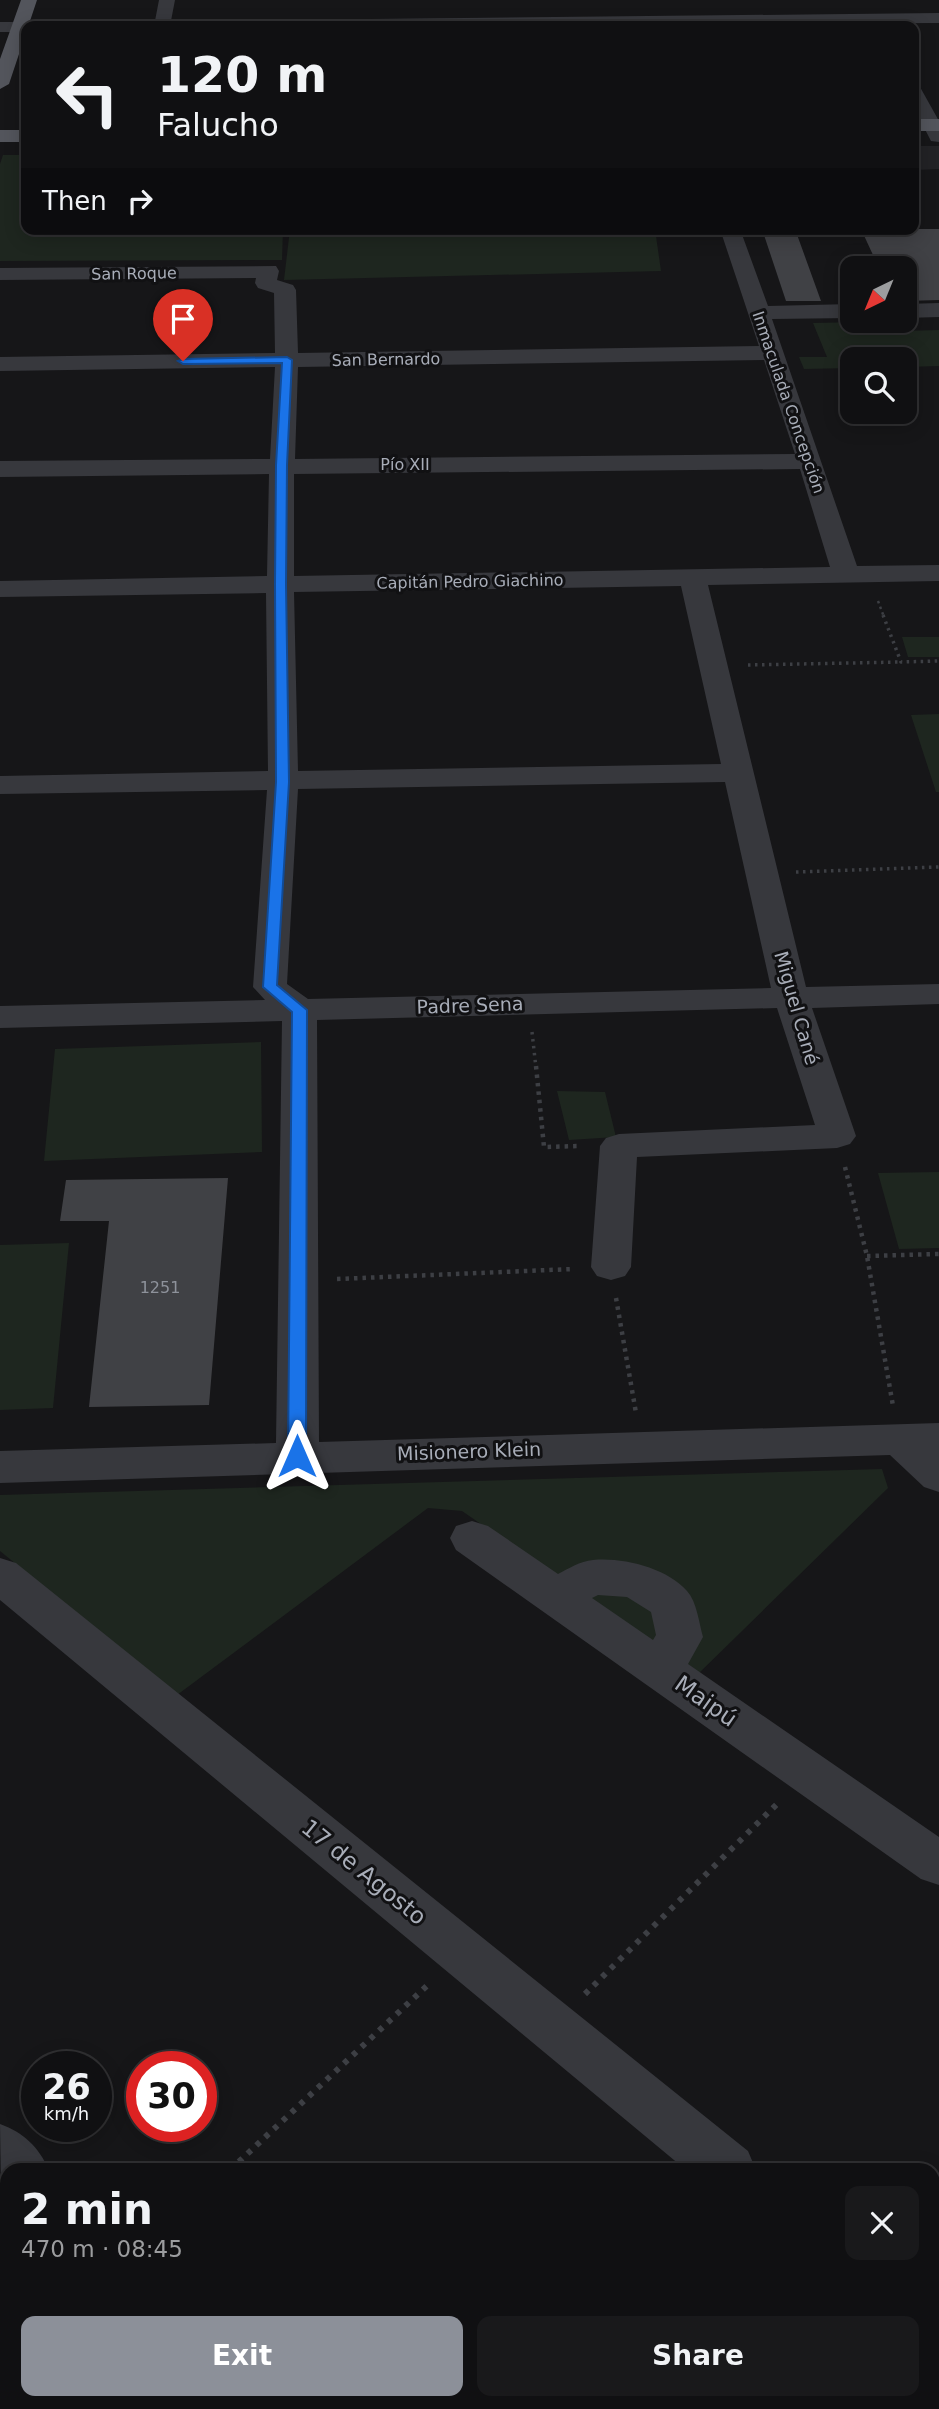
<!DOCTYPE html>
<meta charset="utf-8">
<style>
:root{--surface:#101012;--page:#19191b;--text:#f1f3f6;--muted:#9c9d9f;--line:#303032;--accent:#8c9099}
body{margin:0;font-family:"DejaVu Sans",sans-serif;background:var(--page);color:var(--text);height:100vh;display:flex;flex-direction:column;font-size:26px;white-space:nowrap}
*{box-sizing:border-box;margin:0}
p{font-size:23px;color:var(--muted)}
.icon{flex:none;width:38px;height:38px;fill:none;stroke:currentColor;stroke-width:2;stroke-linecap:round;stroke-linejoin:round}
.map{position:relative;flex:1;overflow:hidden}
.details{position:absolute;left:0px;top:2163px;width:940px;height:247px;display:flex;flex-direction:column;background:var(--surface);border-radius:21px 21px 0 0;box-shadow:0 4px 18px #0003,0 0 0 2px var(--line)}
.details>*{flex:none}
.banner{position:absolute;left:21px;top:21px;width:898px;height:214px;border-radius:14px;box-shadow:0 4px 18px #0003,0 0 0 2px var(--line);background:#101012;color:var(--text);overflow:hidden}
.needle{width:46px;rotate:223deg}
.tools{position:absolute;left:840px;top:256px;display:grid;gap:14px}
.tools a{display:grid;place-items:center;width:77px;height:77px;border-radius:14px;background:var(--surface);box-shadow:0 4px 18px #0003,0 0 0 2px var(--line);font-size:35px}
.speed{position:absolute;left:21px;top:2051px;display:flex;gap:14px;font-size:35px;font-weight:700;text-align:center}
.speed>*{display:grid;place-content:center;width:91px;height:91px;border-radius:50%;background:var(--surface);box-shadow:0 4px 18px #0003,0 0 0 2px var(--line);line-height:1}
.speed small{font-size:18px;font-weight:400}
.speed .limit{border:10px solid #d22;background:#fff;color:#111}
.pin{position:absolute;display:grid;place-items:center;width:60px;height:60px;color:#fff;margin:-72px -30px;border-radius:50% 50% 50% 0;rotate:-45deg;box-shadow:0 0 7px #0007}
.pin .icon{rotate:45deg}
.me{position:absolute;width:77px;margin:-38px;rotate:0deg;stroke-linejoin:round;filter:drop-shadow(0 0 5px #0008)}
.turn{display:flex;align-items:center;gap:24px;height:147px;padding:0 21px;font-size:32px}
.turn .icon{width:91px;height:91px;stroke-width:2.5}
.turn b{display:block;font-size:49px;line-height:60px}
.then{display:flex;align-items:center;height:66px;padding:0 21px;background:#0003;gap:14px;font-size:26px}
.round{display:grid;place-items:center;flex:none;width:74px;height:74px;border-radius:14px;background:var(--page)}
.overview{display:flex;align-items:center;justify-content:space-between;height:119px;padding:0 21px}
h1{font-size:42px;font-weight:800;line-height:52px}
.action{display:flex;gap:14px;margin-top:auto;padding:14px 21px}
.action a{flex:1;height:80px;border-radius:14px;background:var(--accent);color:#fff;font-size:28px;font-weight:800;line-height:80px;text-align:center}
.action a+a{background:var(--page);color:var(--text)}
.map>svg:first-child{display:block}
.built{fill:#222225}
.green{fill:#1e261f}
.building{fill:#404145}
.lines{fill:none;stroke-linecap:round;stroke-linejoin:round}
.path-far3{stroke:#3d3f44;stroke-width:2.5;stroke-dasharray:2.5 3.5;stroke-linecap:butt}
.path-far2{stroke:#3d3f44;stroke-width:3.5;stroke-dasharray:2.5 4.5;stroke-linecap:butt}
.path-far1{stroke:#3d3f44;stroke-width:4.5;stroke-dasharray:3.5 5;stroke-linecap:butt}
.path{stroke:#3d3f44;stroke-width:6;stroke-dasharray:5 7;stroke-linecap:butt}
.minor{fill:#37383d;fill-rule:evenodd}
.major{fill:#53555c;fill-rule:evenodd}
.route{fill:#1a73e8;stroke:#114b97;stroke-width:2}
.labels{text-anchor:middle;stroke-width:6;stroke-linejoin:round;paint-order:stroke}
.far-street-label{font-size:16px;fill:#a8adb8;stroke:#111113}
.number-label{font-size:16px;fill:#8e929b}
.street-label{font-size:19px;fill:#a8adb8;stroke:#111113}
.near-street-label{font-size:23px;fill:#a8adb8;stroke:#111113}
</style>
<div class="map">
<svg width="939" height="2409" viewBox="0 0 939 2409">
<rect width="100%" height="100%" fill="#161618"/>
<!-- built -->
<path class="built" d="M 914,146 L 939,146 L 939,169 L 914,170 Z"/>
<!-- green -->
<path class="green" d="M 3,155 L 26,155 L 26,229 L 283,229 L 282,260 L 0,261 L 0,164 Z
M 290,229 L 655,229 L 661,271 L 284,280 Z
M 862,322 L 866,332 L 939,330 L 939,366 L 905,367 L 905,359 L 852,359 L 852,368 L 804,369 L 799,357 L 827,357 L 813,323 Z
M 902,637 L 939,637 L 939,657 L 908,657 Z
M 939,714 L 939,792 L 936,792 L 911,715 Z
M 261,1042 L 262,1152 L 44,1161 L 55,1049 Z
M 557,1091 L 605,1092 L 616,1137 L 569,1140 Z
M 939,1172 L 939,1248 L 899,1249 L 878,1173 Z
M 69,1243 L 53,1408 L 0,1410 L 0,1245 Z
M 882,1469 L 888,1488 L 698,1674 L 462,1511 L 428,1508 L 177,1695 L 0,1551 L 0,1495 Z"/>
<!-- building -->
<path class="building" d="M 762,229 L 795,229 L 821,301 L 786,301 Z
M 861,229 L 939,229 L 939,300 L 905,301 L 905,268 L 879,268 Z
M 228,1178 L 209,1405 L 89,1407 L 109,1221 L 60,1221 L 66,1180 Z"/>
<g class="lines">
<!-- path-far3 -->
<path class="path-far3" d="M 878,601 L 884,617"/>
<!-- path-far2 -->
<path class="path-far2" d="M 883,615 L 901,662 L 939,661
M 748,665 L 901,662
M 796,872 L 939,867
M 532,1032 L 536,1068"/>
<!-- path-far1 -->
<path class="path-far1" d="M 536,1066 L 544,1147 L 581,1146
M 845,1167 L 867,1256 L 893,1406
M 867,1256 L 939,1254
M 337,1279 L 573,1269
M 616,1298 L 636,1413"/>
<!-- path -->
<path class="path" d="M 585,1994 L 778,1803
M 230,2170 L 431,1982"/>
<!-- minor -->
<path class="minor" d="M 159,0 L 175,0 L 170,26 L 154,26 Z
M 939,13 L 939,23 L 183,26 L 191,21 Z
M 0,22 L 26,22 L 34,26 L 26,26 L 26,32 L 0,32 Z
M 914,86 L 920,87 L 939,121 L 939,142 L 931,141 L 914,108 Z
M 720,229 L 740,229 L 768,306 L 852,304 L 852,318 L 772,319 L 857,566 L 939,565 L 939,581 L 708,585 L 806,987 L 939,984 L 939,1004 L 812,1008 L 856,1136 L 850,1144 L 837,1148 L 637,1157 L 631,1267 L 625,1276 L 611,1280 L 597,1276 L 591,1267 L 600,1146 L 606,1138 L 619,1134 L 815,1125 L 777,1008 L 317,1020 L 319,1442 L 939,1423 L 939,1492 L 924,1487 L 890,1455 L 0,1483 L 0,1451 L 276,1443 L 282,1021 L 0,1028 L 0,1006 L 265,1000 L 253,987 L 267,790 L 0,794 L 0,776 L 268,771 L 266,593 L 0,597 L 0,581 L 267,576 L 269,474 L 0,477 L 0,461 L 270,459 L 275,367 L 0,371 L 0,357 L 275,353 L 274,293 L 258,288 L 255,283 L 256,278 L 0,280 L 0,268 L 276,266 L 279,271 L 277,280 L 293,285 L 296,290 L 298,353 L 759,346 ZM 764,360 L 795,454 L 295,459 L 298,367 ZM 800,469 L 830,567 L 294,576 L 294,474 ZM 681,586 L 721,764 L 298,771 L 294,592 ZM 725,782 L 771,988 L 308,999 L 287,984 L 298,789 Z
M 939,303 L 939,317 L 905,318 L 905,304 Z
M 472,1521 L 488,1526 L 558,1574 C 568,1569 580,1561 593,1560 C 623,1557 667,1568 687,1591 C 697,1602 699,1623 703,1637 L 688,1664 L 939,1837 L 939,1885 L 921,1879 L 456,1550 L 450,1538 L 456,1526 ZM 598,1595 L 627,1597 L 651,1612 L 656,1635 L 653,1640 L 592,1598 Z
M 0,1558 L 16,1563 L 748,2151 L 756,2170 L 686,2170 L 0,1600 Z
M 0,2124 C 24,2133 38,2146 49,2170 L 7,2170 L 7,2191 L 1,2189 Z
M 933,2308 L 939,2310 L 939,2371 L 933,2369 Z
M 227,2403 L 292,2403 L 294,2409 L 229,2409 Z"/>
<!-- major -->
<path class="major" d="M 21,0 L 37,0 L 9,84 L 0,89 L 0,59 Z
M 914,119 L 939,119 L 939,131 L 914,131 Z
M 0,130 L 26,130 L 26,142 L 0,142 Z"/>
</g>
<!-- route -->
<path class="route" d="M 287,357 L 292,360 L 287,465 L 286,584 L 289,782 L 277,985 L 307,1010 L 306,1456 L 303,1461 L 291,1461 L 288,1456 L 292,1012 L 263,987 L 276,782 L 275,584 L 276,465 L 282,363 L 183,364 L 178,361 L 183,359 Z"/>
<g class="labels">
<!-- far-street labels -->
<g class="far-street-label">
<text transform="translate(134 273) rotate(-1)" y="6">San Roque</text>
<text transform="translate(386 359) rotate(-1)" y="6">San Bernardo</text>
<text transform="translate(789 402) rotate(71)" y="6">Inmaculada Concepción</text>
<text x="405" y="470">Pío XII</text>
<text transform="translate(470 581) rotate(-1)" y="6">Capitán Pedro Giachino</text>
</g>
<!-- number labels -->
<g class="number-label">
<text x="160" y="1293">1251</text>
</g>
<!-- street labels -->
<g class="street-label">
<text transform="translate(470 1005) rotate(-2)" y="7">Padre Sena</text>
<text transform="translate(797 1008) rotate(74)" y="7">Miguel Cané</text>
<text transform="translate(469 1451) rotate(-2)" y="7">Misionero Klein</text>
</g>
<!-- near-street labels -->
<g class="near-street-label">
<text transform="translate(706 1701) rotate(35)" y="8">Maipú</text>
<text transform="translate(364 1872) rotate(39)" y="8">17 de Agosto</text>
</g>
</g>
</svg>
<div class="tools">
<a><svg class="needle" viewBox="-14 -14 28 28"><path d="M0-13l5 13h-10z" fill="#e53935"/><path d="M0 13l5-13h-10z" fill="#9c9d9f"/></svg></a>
<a><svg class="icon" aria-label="search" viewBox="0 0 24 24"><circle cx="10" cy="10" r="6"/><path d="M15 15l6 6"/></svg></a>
</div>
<div class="speed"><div>26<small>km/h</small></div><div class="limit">30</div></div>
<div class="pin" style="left:183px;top:361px;background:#d93025"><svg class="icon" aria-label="arrive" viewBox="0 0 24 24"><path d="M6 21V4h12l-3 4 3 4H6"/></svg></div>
<svg class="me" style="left:297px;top:1456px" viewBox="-20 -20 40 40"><path d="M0-17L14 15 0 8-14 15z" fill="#1a73e8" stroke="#fff" stroke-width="4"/></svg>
<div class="banner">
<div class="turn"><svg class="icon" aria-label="left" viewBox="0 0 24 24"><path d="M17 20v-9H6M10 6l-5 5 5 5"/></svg><div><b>120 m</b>Falucho</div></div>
<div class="then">Then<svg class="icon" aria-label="right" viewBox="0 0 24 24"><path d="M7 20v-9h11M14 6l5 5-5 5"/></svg></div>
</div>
<section class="details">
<div class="overview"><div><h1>2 min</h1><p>470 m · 08:45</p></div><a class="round"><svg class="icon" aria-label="close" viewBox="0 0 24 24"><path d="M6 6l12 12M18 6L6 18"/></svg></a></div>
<div class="action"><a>Exit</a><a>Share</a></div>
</section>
</div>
